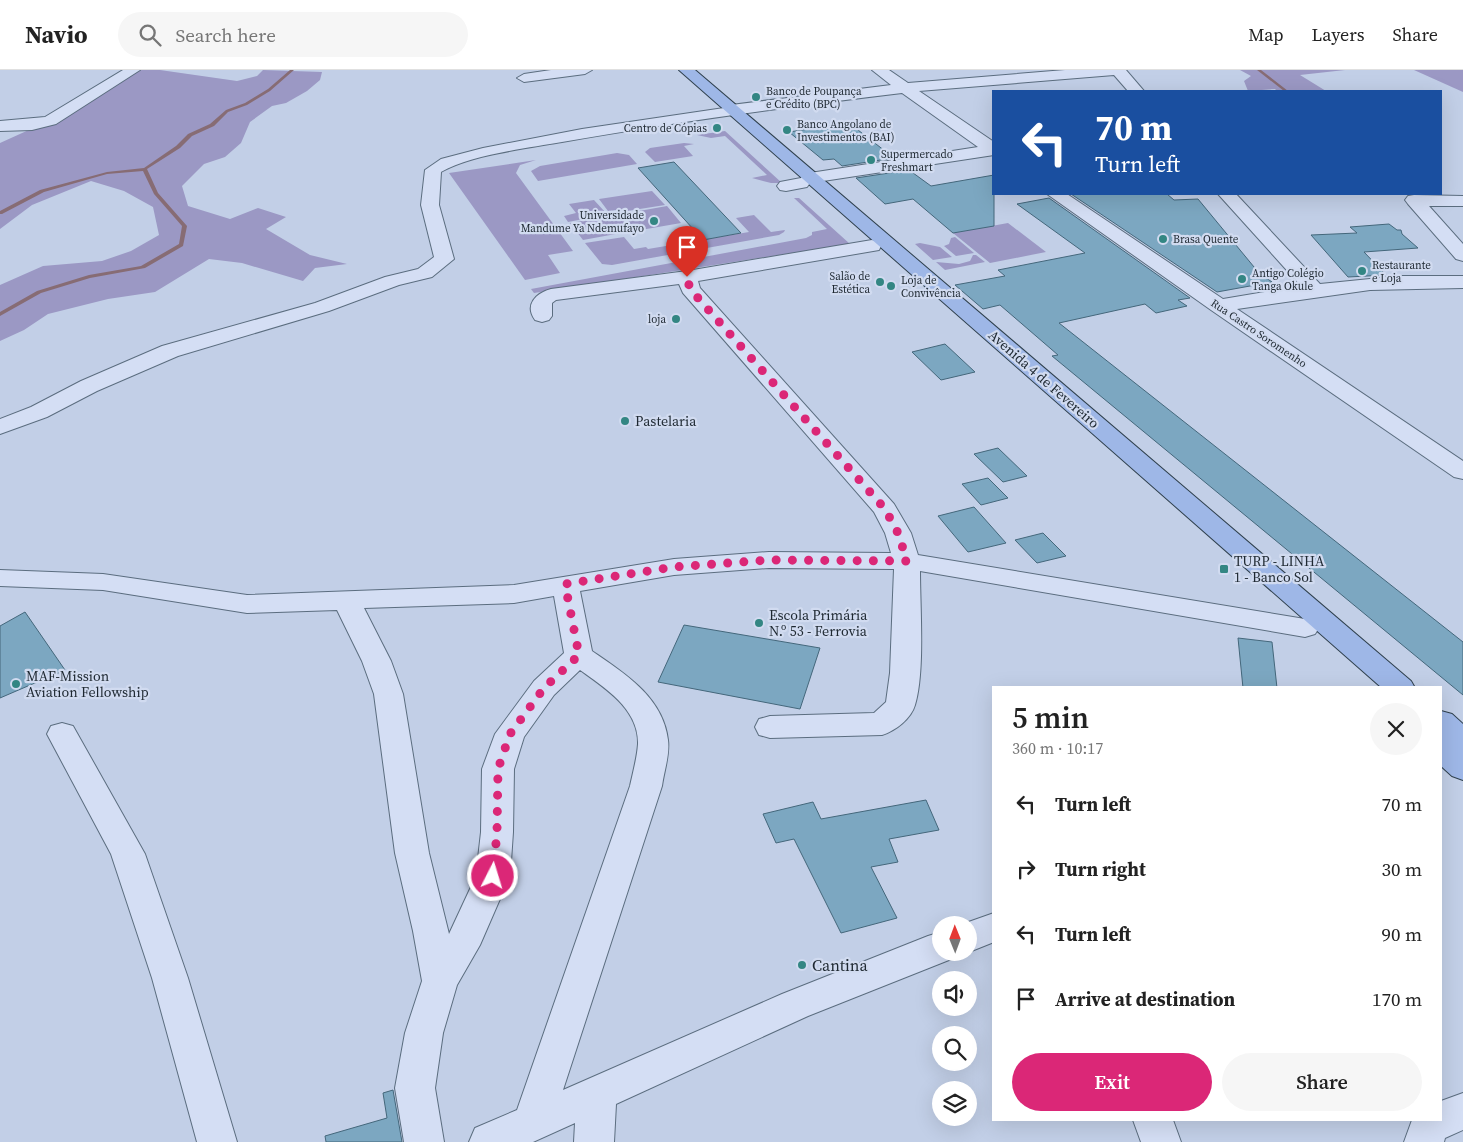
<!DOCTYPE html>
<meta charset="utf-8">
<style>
:root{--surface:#fff;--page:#f6f6f6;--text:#222;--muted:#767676;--line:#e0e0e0;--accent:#db2777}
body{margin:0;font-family:"Source Serif 4",serif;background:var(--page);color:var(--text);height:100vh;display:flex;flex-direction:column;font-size:19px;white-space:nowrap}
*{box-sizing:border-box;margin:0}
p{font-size:16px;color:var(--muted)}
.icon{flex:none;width:28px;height:28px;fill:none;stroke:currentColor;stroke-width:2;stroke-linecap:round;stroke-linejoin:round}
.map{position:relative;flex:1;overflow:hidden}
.details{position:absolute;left:992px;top:616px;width:450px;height:435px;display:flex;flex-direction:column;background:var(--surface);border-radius:0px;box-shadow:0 5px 20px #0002}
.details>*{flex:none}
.banner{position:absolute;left:992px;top:20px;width:450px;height:105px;border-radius:0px;box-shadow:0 5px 20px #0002;background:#1a4fa0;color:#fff;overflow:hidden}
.needle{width:32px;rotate:359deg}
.controls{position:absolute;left:932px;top:846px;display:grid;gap:10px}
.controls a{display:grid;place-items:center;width:45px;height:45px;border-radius:50%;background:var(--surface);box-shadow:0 5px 20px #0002;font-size:25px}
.pin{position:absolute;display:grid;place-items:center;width:42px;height:42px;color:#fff;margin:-51px -21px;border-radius:50% 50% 50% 0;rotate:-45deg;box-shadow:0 0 5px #0007}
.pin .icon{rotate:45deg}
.me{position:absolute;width:55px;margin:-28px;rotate:5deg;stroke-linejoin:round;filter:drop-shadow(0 0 4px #0008)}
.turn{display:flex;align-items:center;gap:18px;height:105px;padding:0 20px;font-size:22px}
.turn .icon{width:65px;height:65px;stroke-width:2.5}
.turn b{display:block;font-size:35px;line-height:42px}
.round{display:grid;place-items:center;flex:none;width:52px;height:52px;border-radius:26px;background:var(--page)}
.overview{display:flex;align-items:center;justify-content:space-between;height:85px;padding:0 20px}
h1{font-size:30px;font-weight:600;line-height:38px}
.primary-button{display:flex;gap:10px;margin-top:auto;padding:10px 20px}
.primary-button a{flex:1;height:58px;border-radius:30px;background:var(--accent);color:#fff;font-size:20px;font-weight:600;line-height:58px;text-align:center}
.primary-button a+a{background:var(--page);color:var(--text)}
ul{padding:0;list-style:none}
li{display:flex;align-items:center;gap:15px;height:65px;padding:0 20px}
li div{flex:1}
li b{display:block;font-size:19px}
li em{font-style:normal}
header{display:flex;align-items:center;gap:30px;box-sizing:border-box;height:70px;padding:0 25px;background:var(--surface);border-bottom:1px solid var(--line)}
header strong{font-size:24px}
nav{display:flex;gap:28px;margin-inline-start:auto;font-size:18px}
.search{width:350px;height:45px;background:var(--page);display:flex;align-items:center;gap:12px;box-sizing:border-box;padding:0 18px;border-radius:28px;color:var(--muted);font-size:19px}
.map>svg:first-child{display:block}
.green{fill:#9b98c4}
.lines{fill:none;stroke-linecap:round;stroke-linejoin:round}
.stream{fill:#876c74;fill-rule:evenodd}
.building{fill:#7ca7c1;stroke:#44677b}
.minor-casing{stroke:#5b6d7f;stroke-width:2}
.major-casing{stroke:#2f404d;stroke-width:2}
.minor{fill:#d4def4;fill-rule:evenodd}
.major{fill:#9eb7e7;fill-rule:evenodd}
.route{stroke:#db2777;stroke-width:9;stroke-dasharray:0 16.2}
.poi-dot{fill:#338683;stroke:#d1dbf0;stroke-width:2}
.labels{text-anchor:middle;stroke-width:4.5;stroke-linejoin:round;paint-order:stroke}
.far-poi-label{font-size:11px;fill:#1e2831;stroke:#d1dbf0;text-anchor:start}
.far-street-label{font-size:11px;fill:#1e2831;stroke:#d1dbf0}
.street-label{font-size:14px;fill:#1e2831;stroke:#d1dbf0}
.poi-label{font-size:14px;fill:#1e2831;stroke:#d1dbf0;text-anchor:start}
.near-poi-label{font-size:16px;fill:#1e2831;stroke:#d1dbf0;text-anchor:start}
</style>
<header>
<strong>Navio</strong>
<div class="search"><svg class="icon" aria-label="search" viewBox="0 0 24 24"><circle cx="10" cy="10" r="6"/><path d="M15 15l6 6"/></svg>Search here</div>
<nav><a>Map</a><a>Layers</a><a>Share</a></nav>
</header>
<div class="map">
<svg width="1463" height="1072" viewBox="0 0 1463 1072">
<rect width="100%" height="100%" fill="#c2cfe7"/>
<!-- green -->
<path class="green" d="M 136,0 L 160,0 L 237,11 L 257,6 L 263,0 L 322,2 L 320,10 L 307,21 L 286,33 L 272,36 L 250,52 L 241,73 L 225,87 L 204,94 L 182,116 L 188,136 L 230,149 L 258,138 L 286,147 L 266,159 L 310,185 L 347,194 L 315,198 L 303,211 L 242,193 L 209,189 L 155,222 L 108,229 L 48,244 L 24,260 L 0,271 L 0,215 L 43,196 L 102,191 L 131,181 L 159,165 L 153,137 L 124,121 L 91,111 L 32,135 L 0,159 L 0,73 L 42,54 Z
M 1240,0 L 1345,0 L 1300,5 L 1326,21 L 1277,21 L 1275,19 L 1248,21 L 1244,11 L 1251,6 Z
M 1414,0 L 1463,0 L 1463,22 Z
M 725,61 L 782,113 L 771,113 L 752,108 L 767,105 L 725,66 L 711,68 L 697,65 Z
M 684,73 L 694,74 L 684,76 L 693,86 L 655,92 L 645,82 L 650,78 Z
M 617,83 L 629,85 L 637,94 L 538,111 L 531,101 L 540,96 Z
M 536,90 L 520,95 L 516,103 L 573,181 L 548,185 L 560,203 L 525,210 L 449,103 Z
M 652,121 L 665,135 L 627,141 L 625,139 L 608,141 L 599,129 Z
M 794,128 L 799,128 L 850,174 L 534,223 L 531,219 L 806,168 L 812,165 L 812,162 L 827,159 Z
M 594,130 L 605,142 L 602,143 L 604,145 L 568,152 L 564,146 L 576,143 L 569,134 Z
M 667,136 L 681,153 L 635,161 L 625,148 L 631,146 L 628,143 Z
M 754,145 L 771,162 L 785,160 L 784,162 L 779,165 L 612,195 L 602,194 L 585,173 L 624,167 L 634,179 L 646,177 L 648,179 L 749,162 L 736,148 Z
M 606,147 L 608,150 L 621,148 L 632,161 L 583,170 L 570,153 Z
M 1008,153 L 1046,182 L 990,193 L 953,163 Z
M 955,167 L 974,183 L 956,186 L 944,176 L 949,174 L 951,168 Z
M 920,173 L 940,177 L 952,187 L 933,190 L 915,174 Z
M 973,185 L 976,185 L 985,192 L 945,200 L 936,192 L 959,194 L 970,191 Z"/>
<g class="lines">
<!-- stream -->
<path class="stream" d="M 290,0 L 294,0 L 270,21 L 247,35 L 228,42 L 214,56 L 192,66 L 180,78 L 147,99 L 158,123 L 187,156 L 183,176 L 145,198 L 90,208 L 41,223 L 0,246 L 0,242 L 37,221 L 89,205 L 141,196 L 179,174 L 182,156 L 154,124 L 143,101 L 107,104 L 44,122 L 2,144 L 0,144 L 0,141 L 40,120 L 107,102 L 144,98 L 176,76 L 188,64 L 210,54 L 226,40 L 245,33 L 268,19 Z
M 1257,0 L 1261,0 L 1288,21 L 1284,21 Z"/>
</g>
<!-- building -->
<path class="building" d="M 849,53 L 894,88 L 842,96 L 834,89 L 823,90 L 789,62 Z
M 674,92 L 741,163 L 703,170 L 638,98 Z
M 909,100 L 931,116 L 994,105 L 994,156 L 953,163 L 913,129 L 885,134 L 856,108 Z
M 1071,124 L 1167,124 L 1174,130 L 1198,129 L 1259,203 L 1272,212 L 1217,222 Z
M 1049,128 L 1190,228 L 1178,230 L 1187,236 L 1156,243 L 1145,234 L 1059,253 L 1463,572 L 1463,625 L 1052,286 L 1058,285 L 1000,235 L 983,239 L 955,215 L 1005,206 L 998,200 L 1085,183 L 1017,134 Z
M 1389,154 L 1397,160 L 1401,160 L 1402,164 L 1418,178 L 1364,182 L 1386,205 L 1348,207 L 1311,165 L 1357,163 L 1350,157 Z
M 945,274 L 975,302 L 941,310 L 912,282 Z
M 998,378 L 1027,406 L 1003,412 L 974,384 Z
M 988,408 L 1008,428 L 981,435 L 962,414 Z
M 974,437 L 1006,473 L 968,482 L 938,446 Z
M 1043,463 L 1066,486 L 1037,493 L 1015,470 Z
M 25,542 L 65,600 L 0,628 L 0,556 Z
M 684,555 L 820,578 L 800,639 L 658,612 Z
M 1238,568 L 1272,572 L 1277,618 L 1243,618 Z
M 926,730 L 939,760 L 889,769 L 898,792 L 871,797 L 897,848 L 841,863 L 794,769 L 776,773 L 763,744 L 813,732 L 821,749 Z
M 393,1020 L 402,1072 L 326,1072 L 325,1066 L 387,1048 L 383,1023 Z"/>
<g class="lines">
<!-- minor casing -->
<g class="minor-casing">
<path id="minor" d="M 123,0 L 140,0 L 56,54 L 32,60 L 0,61 L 0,51 L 45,47 Z
M 551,0 L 592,0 L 585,4 L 524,12 L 517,8 L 524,4 Z
M 872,0 L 889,0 L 908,13 L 1065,0 L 1126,0 L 1144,21 L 1128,21 L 1114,5 L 919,21 L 994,72 L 994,85 L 810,113 L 807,117 L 786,121 L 780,120 L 777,116 L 780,112 L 801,108 L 804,104 L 810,103 L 978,77 L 902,23 C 787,37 676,52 562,72 C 528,78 470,85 441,102 L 439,135 L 454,189 L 432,207 L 399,215 L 329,241 L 178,286 L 97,321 L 47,347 L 0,364 L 0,349 L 31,337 L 81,311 L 162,276 L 315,233 L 385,207 L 418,199 L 434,187 L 421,135 L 425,100 L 441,89 L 483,78 L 582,59 L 724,38 L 731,35 L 891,15 Z
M 1047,124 L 1067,124 L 1223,229 L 1301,216 L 1218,124 L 1236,124 L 1320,214 L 1400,206 L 1463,206 L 1463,218 L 1370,220 L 1237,239 L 1463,391 L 1463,409 L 1454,407 L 1211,240 Z
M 1414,125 L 1463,126 L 1463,136 L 1429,136 L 1463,174 L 1463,191 L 1456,189 L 1408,134 L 1405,130 L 1408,126 Z
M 872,170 L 879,172 L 881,176 L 879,180 L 698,211 L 700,218 L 894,434 L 911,463 L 918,485 L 1305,549 L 1315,552 L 1319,558 L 1315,564 L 1305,567 L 920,501 C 920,538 925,602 915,635 C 911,649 895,661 882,665 L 770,668 L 759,665 L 755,657 L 759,649 L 770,646 L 874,643 L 886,632 L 890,603 L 894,499 L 769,498 L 674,505 L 580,521 L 592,581 C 624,603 663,627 668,670 C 670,685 664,701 662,716 L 563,1020 L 782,924 L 928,866 L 941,862 L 941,882 L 956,882 L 954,888 L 808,946 L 616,1034 L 614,1072 L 574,1072 L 575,1053 L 533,1072 L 469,1072 L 475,1058 L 517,1040 L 630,716 C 633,702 637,688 638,674 C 639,639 605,618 580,600 L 554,625 L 524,667 L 514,699 L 513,762 L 510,806 L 480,875 L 457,915 L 443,963 L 435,1018 L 444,1072 L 404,1072 L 395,1018 L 405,963 L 422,911 L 413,861 L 395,783 L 374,624 L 362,591 L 337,540 L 247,543 L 103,520 L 0,516 L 0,500 L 103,504 L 247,525 L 514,515 L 674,489 L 769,482 L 891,483 L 885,463 L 874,442 L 683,223 L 679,214 L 556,230 L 552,233 L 552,246 L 549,250 L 542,252 L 535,250 C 524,235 536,223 551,219 L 687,201 ZM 554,526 L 564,583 L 534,611 L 495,664 L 482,699 L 481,762 L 476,806 L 449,864 L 429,783 L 403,624 L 391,591 L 364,538 L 514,533 Z
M 62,653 L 73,656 L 145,784 L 188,908 L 237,1072 L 197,1072 L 152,908 L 111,784 L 47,664 L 51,656 Z
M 994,843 L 994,872 L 969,882 L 969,855 L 960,855 Z
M 1463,1023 L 1463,1060 L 1445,1068 L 1444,1072 L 1404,1072 L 1412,1050 L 1441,1050 L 1441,1031 Z
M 1133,1050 L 1173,1050 L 1181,1072 L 1141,1072 Z"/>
</g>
<!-- major casing -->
<g class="major-casing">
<path id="major" d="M 679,0 L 695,0 L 1411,611 L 1415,618 L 1382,618 Z
M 1441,641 L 1452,644 L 1463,654 L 1463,710 L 1452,706 L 1441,696 Z"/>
</g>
<!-- minor -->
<use href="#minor" class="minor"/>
<!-- major -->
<use href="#major" class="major"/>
</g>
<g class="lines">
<!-- route -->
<path class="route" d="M 493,806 L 497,762 L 498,699 L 510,664 L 544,618 L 579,585 L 565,514 L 674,497 L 769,490 L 907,491 L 898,463 L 885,439 L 690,219 L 687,207"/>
</g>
<!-- markers -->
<g class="poi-dot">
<circle cx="756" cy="27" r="5"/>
<circle cx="717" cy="58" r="5"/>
<circle cx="787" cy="60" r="5"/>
<circle cx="871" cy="90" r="5"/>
<circle cx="654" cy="151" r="5"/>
<circle cx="1163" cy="169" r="5"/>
<circle cx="1362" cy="201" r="5"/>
<circle cx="1242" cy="209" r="5"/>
<circle cx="880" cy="212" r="5"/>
<circle cx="891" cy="216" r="5"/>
<circle cx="676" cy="249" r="5"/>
<circle cx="625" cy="351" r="5"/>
<rect x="1219" y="494" width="10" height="10" rx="2.5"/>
<circle cx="759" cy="553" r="5"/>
<circle cx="16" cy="614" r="5"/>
<circle cx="802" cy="895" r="5"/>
</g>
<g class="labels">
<!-- far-poi labels -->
<g class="far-poi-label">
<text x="766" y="25">Banco de Poupança<tspan x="766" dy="13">e Crédito (BPC)</tspan></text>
<text x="797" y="58">Banco Angolano de<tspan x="797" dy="13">Investimentos (BAI)</tspan></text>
<text x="707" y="62" text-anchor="end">Centro de Cópias</text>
<text x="881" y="88">Supermercado<tspan x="881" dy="13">Freshmart</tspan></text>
<text x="644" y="149" text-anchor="end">Universidade<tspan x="644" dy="13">Mandume Ya Ndemufayo</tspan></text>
<text x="1173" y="173">Brasa Quente</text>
<text x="1372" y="199">Restaurante<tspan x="1372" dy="13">e Loja</tspan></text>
<text x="1252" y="207">Antigo Colégio<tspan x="1252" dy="13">Tanga Okule</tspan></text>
<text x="870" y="210" text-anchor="end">Salão de<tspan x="870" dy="13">Estética</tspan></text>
<text x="901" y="214">Loja de<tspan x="901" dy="13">Convivência</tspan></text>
<text x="666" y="253" text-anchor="end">loja</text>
</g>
<!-- far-street labels -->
<g class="far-street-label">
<text transform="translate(1259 263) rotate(34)" y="4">Rua Castro Soromenho</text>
</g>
<!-- street labels -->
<g class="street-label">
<text transform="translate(1044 309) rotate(41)" y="5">Avenida 4 de Fevereiro</text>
</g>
<!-- poi labels -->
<g class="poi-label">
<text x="635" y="356">Pastelaria</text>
<text x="1234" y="496">TURP - LINHA<tspan x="1234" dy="16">1 - Banco Sol</tspan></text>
<text x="769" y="550">Escola Primária<tspan x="769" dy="16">N.º 53 - Ferrovia</tspan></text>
<text x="26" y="611">MAF-Mission<tspan x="26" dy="16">Aviation Fellowship</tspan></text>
</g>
<!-- near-poi labels -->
<g class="near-poi-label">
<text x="812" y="901">Cantina</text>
</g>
</g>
</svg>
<div class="controls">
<a><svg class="needle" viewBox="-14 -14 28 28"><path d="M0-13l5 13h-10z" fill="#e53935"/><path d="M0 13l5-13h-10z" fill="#767676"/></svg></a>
<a><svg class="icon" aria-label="sound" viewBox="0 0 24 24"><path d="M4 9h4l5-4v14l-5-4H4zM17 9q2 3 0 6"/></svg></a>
<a><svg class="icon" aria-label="search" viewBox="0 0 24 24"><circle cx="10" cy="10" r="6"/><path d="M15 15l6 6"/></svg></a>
<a><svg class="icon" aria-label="layers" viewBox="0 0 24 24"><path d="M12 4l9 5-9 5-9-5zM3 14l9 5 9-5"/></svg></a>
</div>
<div class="pin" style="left:687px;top:207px;background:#d93025"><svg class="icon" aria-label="arrive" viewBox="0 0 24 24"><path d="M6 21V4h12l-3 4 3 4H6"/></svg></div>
<svg class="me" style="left:493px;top:806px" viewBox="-20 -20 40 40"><circle r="17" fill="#db2777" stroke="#fff" stroke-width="3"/><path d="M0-11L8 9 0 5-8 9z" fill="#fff"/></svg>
<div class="banner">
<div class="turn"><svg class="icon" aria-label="left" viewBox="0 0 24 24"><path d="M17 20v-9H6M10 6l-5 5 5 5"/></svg><div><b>70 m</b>Turn left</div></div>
</div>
<section class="details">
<div class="overview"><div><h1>5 min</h1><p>360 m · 10:17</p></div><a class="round"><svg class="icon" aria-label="close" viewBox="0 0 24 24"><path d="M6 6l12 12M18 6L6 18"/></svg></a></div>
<ul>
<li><svg class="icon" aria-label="left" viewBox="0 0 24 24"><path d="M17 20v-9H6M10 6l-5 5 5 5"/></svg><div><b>Turn left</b></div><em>70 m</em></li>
<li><svg class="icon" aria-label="right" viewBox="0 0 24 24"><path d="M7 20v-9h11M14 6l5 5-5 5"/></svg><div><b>Turn right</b></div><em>30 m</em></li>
<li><svg class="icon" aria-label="left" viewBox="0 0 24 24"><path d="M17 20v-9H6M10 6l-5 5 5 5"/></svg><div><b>Turn left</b></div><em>90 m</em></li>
<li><svg class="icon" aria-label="arrive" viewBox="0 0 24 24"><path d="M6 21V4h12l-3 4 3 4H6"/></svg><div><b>Arrive at destination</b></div><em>170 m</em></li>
</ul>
<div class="primary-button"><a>Exit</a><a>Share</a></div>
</section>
</div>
